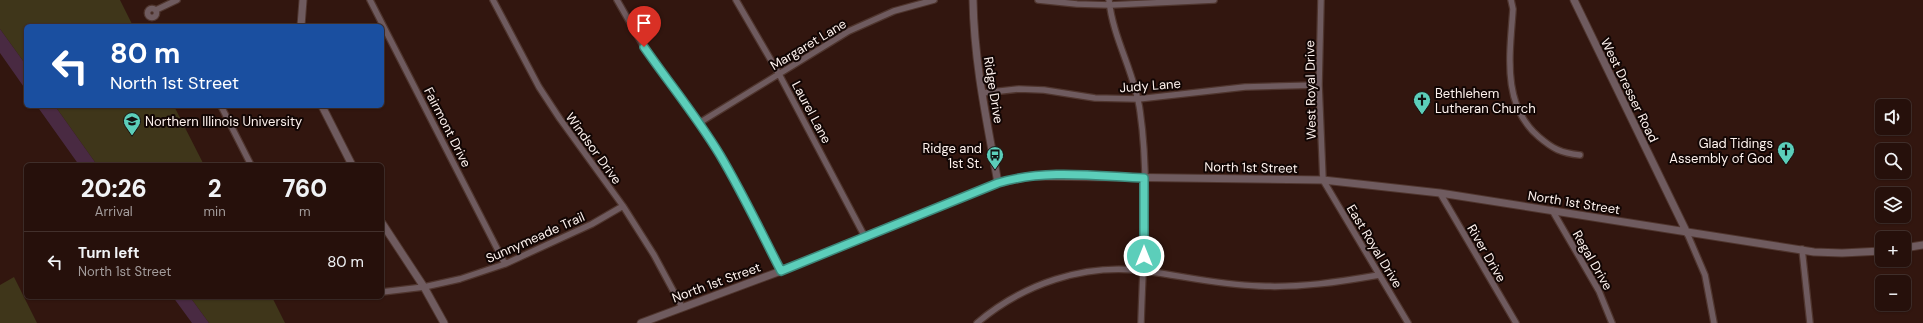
<!DOCTYPE html>
<meta charset="utf-8">
<style>
:root{--surface:#26100b;--page:#2e1914;--text:#f1f3f6;--muted:#a49d9d;--line:#42302c}
body{margin:0;font-family:"DM Sans",sans-serif;background:var(--page);color:var(--text);height:100vh;display:flex;flex-direction:column;font-size:15px;white-space:nowrap}
*{box-sizing:border-box;margin:0}
p{font-size:13px;color:var(--muted)}
.icon{flex:none;width:22px;height:22px;fill:none;stroke:currentColor;stroke-width:2;stroke-linecap:round;stroke-linejoin:round}
.map{position:relative;flex:1;overflow:hidden}
.details{position:absolute;left:24px;top:163px;width:360px;height:136px;display:flex;flex-direction:column;background:var(--surface);border-radius:6px;box-shadow:0 1px 3px #0004,0 0 0 1px var(--line)}
.details>*{flex:none}
.banner{position:absolute;left:24px;top:24px;width:360px;height:84px;border-radius:6px;box-shadow:0 1px 3px #0004,0 0 0 1px var(--line);background:#1a4fa0;color:#fff;overflow:hidden}
.tools{position:absolute;left:1875px;top:99px;display:grid;gap:8px}
.tools a{display:grid;place-items:center;width:36px;height:36px;border-radius:6px;background:var(--surface);box-shadow:0 1px 3px #0004,0 0 0 1px var(--line);font-size:20px}
.pin{position:absolute;display:grid;place-items:center;width:34px;height:34px;color:#fff;margin:-41px -17px;border-radius:50% 50% 50% 0;rotate:-45deg;box-shadow:0 0 4px #0007}
.pin .icon{rotate:45deg}
.me{position:absolute;width:44px;margin:-22px;rotate:0deg;stroke-linejoin:round;filter:drop-shadow(0 0 3px #0008)}
.turn{display:flex;align-items:center;gap:14px;height:84px;padding:0 20px;font-size:18px}
.turn .icon{width:52px;height:52px;stroke-width:2.5}
.turn b{display:block;font-size:28px;line-height:34px}
.eta{display:flex;justify-content:space-evenly;align-items:center;height:68px;text-align:center}
.eta b{font-size:24px;font-weight:800;line-height:28px}
ul{padding:0;list-style:none}
li{display:flex;align-items:center;gap:12px;height:60px;padding:0 20px;border-top:1px solid var(--line)}
li div{flex:1}
li b{display:block;font-size:15px}
li em{font-style:normal}
.map>svg:first-child{display:block}
.green{fill:#3f361a}
.water{fill:#492a42}
.lines{fill:none;stroke-linecap:round;stroke-linejoin:round}
.minor-casing{stroke:#4f352e;stroke-width:8}
.tertiary-casing{stroke:#4f352e;stroke-width:9}
.minor{stroke:#6f5b5f;stroke-width:5.5}
.tertiary{stroke:#6f5b5f;stroke-width:7}
.route-casing{stroke:#3c8679;stroke-width:10}
.route{stroke:#5cceba;stroke-width:7}
.labels{text-anchor:middle;stroke-width:4;stroke-linejoin:round;paint-order:stroke}
.street-label{font-size:13px;fill:#fef2ee;stroke:#120604}
.poi-label{font-size:13px;fill:#fef2ee;stroke:#120604;text-anchor:start}
</style>
<div class="map">
<svg width="1923" height="323" viewBox="0 0 1923 323">
<rect width="100%" height="100%" fill="#32160f"/>
<!-- green -->
<path class="green" d="M 0,0 L 120,0 L 133,26 L 26,26 L 26,65 L 0,29 Z
M 55,106 L 174,106 L 204,165 L 97,165 Z
M 14,277 L 37,323 L 0,323 L 0,285 Z
M 190,297 L 272,297 L 285,323 L 209,323 Z"/>
<!-- water -->
<path class="water" d="M 0,29 L 26,65 L 26,90 L 0,53 Z
M 37,106 L 55,106 L 97,165 L 79,165 Z
M 173,297 L 190,297 L 209,323 L 192,323 Z"/>
<g class="lines">
<!-- minor casing -->
<g class="minor-casing">
<path id="minor" d="M 370,0 L 505,264
M 493,0 L 539,87 L 560,119 L 623,206 L 654,255 L 682,307
M 617,0 L 644,47 L 699,123 L 720,155 L 744,198 L 781,271
M 736,0 L 779,74 L 865,237
M 1038,0 L 1077,4 L 1110,5 L 1214,0
M 1109,0 C 1113,39 1135,73 1140,111 C 1150,179 1143,254 1141,323
M 1321,0 L 1319,85 L 1323,180 L 1408,323
M 1511,0 L 1513,9 C 1510,53 1501,105 1539,137 C 1553,149 1561,153 1580,155
M147.5 13a4.5 4.5 0 1 1 9 0a4.5 4.5 0 1 1-9 0Z
M 156,10 L 177,0
M 982,93 L 1019,89 L 1044,90 L 1095,98 L 1138,99 L 1245,87 L 1319,85
M 221,106 L 251,165
M 699,123 L 849,31 L 894,11 L 934,0
M 1440,193 L 1516,323
M 1552,210 L 1599,291 L 1612,323
M 1687,233 L 1705,275 L 1714,323
M 1802,249 L 1810,323
M 382,292 L 424,287 L 460,279 L 505,264 L 592,224 L 623,206
M 977,323 C 1023,284 1084,263 1145,271 C 1183,276 1220,285 1259,286 C 1299,288 1339,282 1379,275"/>
</g>
<!-- tertiary casing -->
<g class="tertiary-casing">
<path id="tertiary" d="M 973,0 C 974,62 987,122 998,183
M 1574,0 L 1687,233
M 301,26 L 303,0
M 322,106 L 352,165
M 382,223 L 424,287 L 444,323
M 1904,248 L 1923,245
M 641,323 L 781,271 L 998,183 L 1031,176 L 1323,180 L 1440,193 L 1814,252 L 1842,253 L 1882,251"/>
</g>
<!-- minor -->
<use href="#minor" class="minor"/>
<!-- tertiary -->
<use href="#tertiary" class="tertiary"/>
</g>
<g class="lines">
<!-- route casing -->
<g class="route-casing">
<path id="route" d="M 644,47 C 669,83 697,117 720,155 C 742,192 761,232 781,271 L 998,183 C 1044,169 1096,176 1144,178 L 1144,256"/>
</g>
<!-- route -->
<use href="#route" class="route"/>
</g>
<!-- icons -->
<defs>
<g id="church-pin" transform="scale(0.9)"><path d="M0 17L-7.5 6A9.5 9.5 0 1 1 7.5 6Z" fill="#5cceba" stroke="#120604"/><path d="M-1.2-6h2.4v3.5h3.3v2.4h-3.3V6h-2.4V-.1h-3.3v-2.4h3.3Z" fill="#111"/></g>
<g id="university-pin" transform="scale(0.9)"><path d="M0 17L-7.5 6A9.5 9.5 0 1 1 7.5 6Z" fill="#5cceba" stroke="#120604"/><path d="M0-5L7-2L0 1L-7-2ZM-4 1L0 2.5L4 1V4Q0 6-4 4Z" fill="#111"/></g>
<g id="bus-pin" transform="scale(0.9)"><path d="M0 17L-7.5 6A9.5 9.5 0 1 1 7.5 6Z" fill="#5cceba" stroke="#120604"/><path d="M-5-6H5V4H4V6H2V4H-2V6H-4V4H-5ZM-3.5-4V0h7V-4ZM-3.5 1.2v1.5H-2V1.2ZM2 1.2v1.5H3.5V1.2Z" fill="#111"/></g>
</defs>
<g fill-rule="evenodd">
<use href="#church-pin" x="1422" y="100"/>
<use href="#university-pin" x="132" y="121"/>
<use href="#church-pin" x="1786" y="150"/>
<use href="#bus-pin" x="995" y="155"/>
</g>
<g class="labels">
<!-- street labels -->
<g class="street-label">
<text transform="translate(808 44) rotate(-31)" y="5">Margaret Lane</text>
<text transform="translate(1150 85) rotate(-4)" y="5">Judy Lane</text>
<text transform="translate(994 90) rotate(81)" y="5">Ridge Drive</text>
<text transform="translate(1310 90) rotate(-91)" y="5">West Royal Drive</text>
<text transform="translate(1630 90) rotate(64)" y="5">West Dresser Road</text>
<text transform="translate(812 112) rotate(62)" y="5">Laurel Lane</text>
<text transform="translate(448 127) rotate(63)" y="5">Fairmont Drive</text>
<text transform="translate(594 148) rotate(54)" y="5">Windsor Drive</text>
<text transform="translate(1251 167) rotate(1)" y="5">North 1st Street</text>
<text transform="translate(1574 202) rotate(9)" y="5">North 1st Street</text>
<text transform="translate(535 237) rotate(-24)" y="5">Sunnymeade Trail</text>
<text transform="translate(1375 246) rotate(59)" y="5">East Royal Drive</text>
<text transform="translate(1487 253) rotate(60)" y="5">River Drive</text>
<text transform="translate(1593 260) rotate(60)" y="5">Regal Drive</text>
<text transform="translate(716 282) rotate(-20)" y="5">North 1st Street</text>
</g>
<!-- poi labels -->
<g class="poi-label">
<text x="1435" y="98">Bethlehem<tspan x="1435" dy="15">Lutheran Church</tspan></text>
<text x="145" y="126">Northern Illinois University</text>
<text x="1773" y="148" text-anchor="end">Glad Tidings<tspan x="1773" dy="15">Assembly of God</tspan></text>
<text x="982" y="153" text-anchor="end">Ridge and<tspan x="982" dy="15">1st St.</tspan></text>
</g>
</g>
</svg>
<div class="tools">
<a><svg class="icon" aria-label="sound" viewBox="0 0 24 24"><path d="M4 9h4l5-4v14l-5-4H4zM17 9q2 3 0 6"/></svg></a>
<a><svg class="icon" aria-label="search" viewBox="0 0 24 24"><circle cx="10" cy="10" r="6"/><path d="M15 15l6 6"/></svg></a>
<a><svg class="icon" aria-label="layers" viewBox="0 0 24 24"><path d="M12 4l9 5-9 5-9-5zM3 14l9 5 9-5"/></svg></a>
<a>+</a>
<a>−</a>
</div>
<div class="pin" style="left:644px;top:47px;background:#d93025"><svg class="icon" aria-label="arrive" viewBox="0 0 24 24"><path d="M6 21V4h12l-3 4 3 4H6"/></svg></div>
<svg class="me" style="left:1144px;top:256px" viewBox="-20 -20 40 40"><circle r="17" fill="#5cceba" stroke="#fff" stroke-width="3"/><path d="M0-11L8 9 0 5-8 9z" fill="#fff"/></svg>
<div class="banner">
<div class="turn"><svg class="icon" aria-label="left" viewBox="0 0 24 24"><path d="M17 20v-9H6M10 6l-5 5 5 5"/></svg><div><b>80 m</b>North 1st Street</div></div>
</div>
<section class="details">
<div class="eta">
<div><b>20:26</b><p>Arrival</p></div>
<div><b>2</b><p>min</p></div>
<div><b>760</b><p>m</p></div>
</div>
<ul>
<li><svg class="icon" aria-label="left" viewBox="0 0 24 24"><path d="M17 20v-9H6M10 6l-5 5 5 5"/></svg><div><b>Turn left</b><p>North 1st Street</p></div><em>80 m</em></li>
</ul>
</section>
</div>
